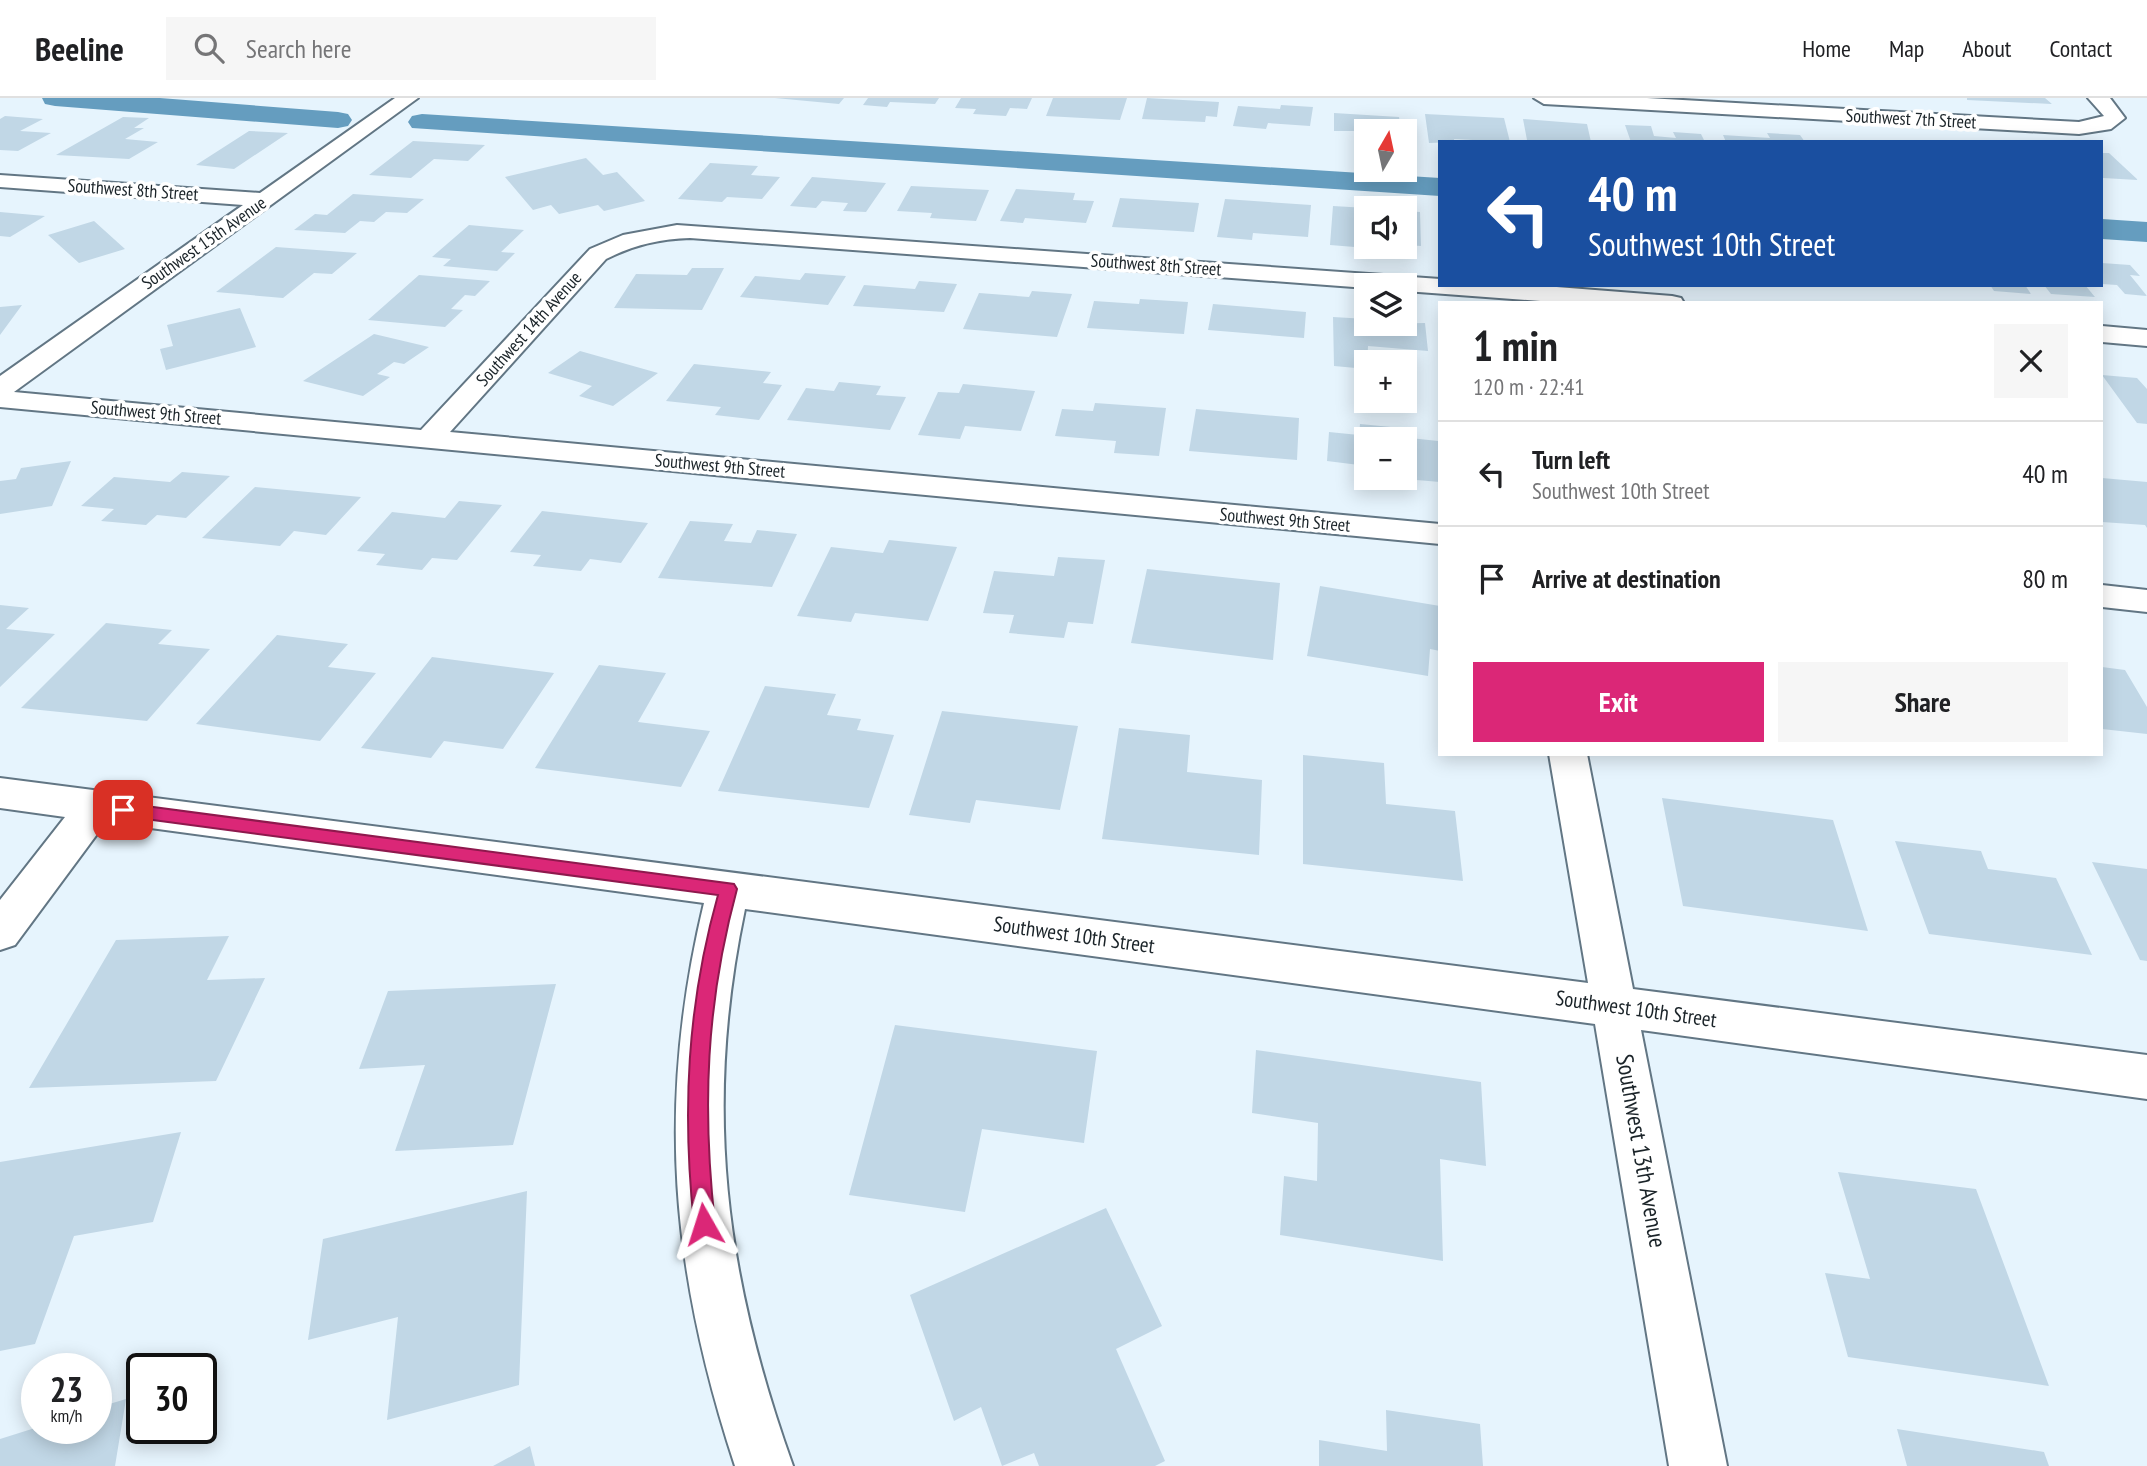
<!DOCTYPE html>
<meta charset="utf-8">
<style>
:root{--surface:#fff;--page:#f6f6f6;--text:#202124;--muted:#757577;--line:#e0e0e0;--accent:#db2777}
body{margin:0;font-family:"PT Sans Narrow",sans-serif;background:var(--page);color:var(--text);height:100vh;display:flex;flex-direction:column;font-size:26px;white-space:nowrap}
*{box-sizing:border-box;margin:0}
p{font-size:23px;color:var(--muted)}
.icon{flex:none;width:38px;height:38px;fill:none;stroke:currentColor;stroke-width:2;stroke-linecap:round;stroke-linejoin:round}
.map{position:relative;flex:1;overflow:hidden}
.details{position:absolute;left:1438px;top:203px;width:665px;height:455px;display:flex;flex-direction:column;background:var(--surface);border-radius:0px;box-shadow:0 4px 18px #0003}
.details>*{flex:none}
.hud{position:absolute;left:1438px;top:42px;width:665px;height:147px;border-radius:0px;box-shadow:0 4px 18px #0003;background:#1a4fa0;color:#fff;overflow:hidden}
.needle{width:46px;rotate:9deg}
.tools{position:absolute;left:1354px;top:21px;display:grid;gap:14px}
.tools a{display:grid;place-items:center;width:63px;height:63px;border-radius:0px;background:var(--surface);box-shadow:0 4px 18px #0003;font-size:35px}
.speed{position:absolute;left:21px;top:1255px;display:flex;gap:14px;font-size:35px;font-weight:700;text-align:center}
.speed>*{display:grid;place-content:center;width:91px;height:91px;border-radius:50%;background:var(--surface);box-shadow:0 4px 18px #0003;line-height:1}
.speed small{font-size:18px;font-weight:400}
.speed .limit{border:4px solid #111;border-radius:10px;background:#fff;color:#111}
.pin{position:absolute;display:grid;place-items:center;width:60px;height:60px;color:#fff;margin:-30px;border-radius:14px;box-shadow:0 4px 10px #0006}
.me{position:absolute;width:77px;margin:-38px;rotate:354deg;stroke-linejoin:round;filter:drop-shadow(0 0 5px #0008)}
.turn{display:flex;align-items:center;gap:24px;height:147px;padding:0 35px;font-size:32px}
.turn .icon{width:91px;height:91px;stroke-width:2.5}
.turn b{display:block;font-size:49px;line-height:60px}
.round{display:grid;place-items:center;flex:none;width:74px;height:74px;border-radius:0px;background:var(--page)}
.overview{display:flex;align-items:center;justify-content:space-between;height:119px;padding:0 35px}
h1{font-size:42px;font-weight:700;line-height:52px}
.button{display:flex;gap:14px;margin-top:auto;padding:14px 35px}
.button a{flex:1;height:80px;border-radius:0px;background:var(--accent);color:#fff;font-size:28px;font-weight:700;line-height:80px;text-align:center}
.button a+a{background:var(--page);color:var(--text)}
ul{padding:0;list-style:none}
li{display:flex;align-items:center;gap:21px;height:105px;padding:0 35px;border-top:2px solid var(--line)}
li div{flex:1}
li b{display:block;font-size:26px}
li em{font-style:normal}
header{display:flex;align-items:center;gap:42px;box-sizing:border-box;height:98px;padding:0 35px;background:var(--surface);border-bottom:2px solid var(--line)}
header strong{font-size:33px}
nav{display:flex;gap:38px;margin-inline-start:auto;font-size:24px}
.search{width:490px;height:63px;background:var(--page);display:flex;align-items:center;gap:18px;box-sizing:border-box;padding:0 24px;border-radius:0px;color:var(--muted);font-size:26px}
.map>svg:first-child{display:block}
.lines{fill:none;stroke-linecap:round;stroke-linejoin:round}
.canal{fill:#659dbf;fill-rule:evenodd}
.building{fill:#c1d7e6}
.minor-casing{stroke:#627684;stroke-width:4}
.minor{fill:#fff;fill-rule:evenodd}
.route{fill:#db2777;stroke:#8e194d;stroke-width:2}
.labels{text-anchor:middle;stroke-width:7;stroke-linejoin:round;paint-order:stroke}
.far-street-label{font-size:18px;fill:#1a2328;stroke:#fff}
.street-label{font-size:21px;fill:#1a2328;stroke:#fff}
.near-street-label{font-size:24px;fill:#1a2328;stroke:#fff}
</style>
<header>
<strong>Beeline</strong>
<div class="search"><svg class="icon" aria-label="search" viewBox="0 0 24 24"><circle cx="10" cy="10" r="6"/><path d="M15 15l6 6"/></svg>Search here</div>
<nav><a>Home</a><a>Map</a><a>About</a><a>Contact</a></nav>
</header>
<div class="map">
<svg width="2147" height="1368" viewBox="0 0 2147 1368">
<rect width="100%" height="100%" fill="#e6f4fd"/>
<g class="lines">
<!-- canal -->
<path class="canal" d="M 42,0 L 160,0 L 338,14 L 348,16 L 352,22 L 348,28 L 338,30 L 55,8 L 45,6 Z
M 422,16 L 1440,80 L 1440,98 L 412,30 L 408,24 L 412,18 Z
M 2102,121 L 2147,124 L 2147,144 L 2102,141 Z"/>
</g>
<!-- building -->
<path class="building" d="M 775,0 L 844,0 L 839,6 Z
M 868,0 L 939,0 L 935,6 L 890,4 L 887,9 L 863,7 Z
M 961,0 L 1032,0 L 1027,11 L 1010,10 L 1006,18 L 973,16 L 976,11 L 955,10 Z
M 1053,0 L 1127,0 L 1120,22 L 1046,18 Z
M 1147,0 L 1219,4 L 1217,19 L 1206,18 L 1205,24 L 1142,21 Z
M 1967,0 L 2045,0 L 2052,6 L 1967,2 Z
M 1281,7 L 1313,9 L 1310,28 L 1268,25 L 1266,31 L 1233,28 L 1238,8 L 1280,11 Z
M 1334,15 L 1399,19 L 1401,33 L 1334,33 Z
M 1425,16 L 1504,20 L 1510,44 L 1454,41 L 1455,44 L 1429,45 Z
M 5,18 L 43,21 L 20,33 L 51,35 L 18,53 L 0,52 L 0,21 Z
M 123,19 L 149,20 L 134,30 L 144,30 L 125,41 L 158,44 L 129,61 L 56,57 Z
M 1523,21 L 1587,26 L 1591,44 L 1527,42 Z
M 1625,27 L 1651,28 L 1654,38 L 1676,40 L 1673,34 L 1701,36 L 1705,44 L 1631,44 Z
M 249,33 L 288,35 L 234,71 L 196,67 Z
M 1767,35 L 1800,37 L 1805,44 L 1726,44 L 1723,37 L 1770,40 Z
M 413,43 L 485,47 L 468,63 L 434,61 L 411,80 L 369,77 Z
M 2102,55 L 2109,55 L 2138,82 L 2103,80 Z
M 586,60 L 603,77 L 617,74 L 645,103 L 604,113 L 598,107 L 559,116 L 551,107 L 533,112 L 505,79 Z
M 710,65 L 758,68 L 751,77 L 780,79 L 762,101 L 727,99 L 722,104 L 678,101 Z
M 812,79 L 886,85 L 866,114 L 843,113 L 848,105 L 822,103 L 816,110 L 790,108 Z
M 911,88 L 989,92 L 976,123 L 930,120 L 932,115 L 897,113 Z
M 1016,91 L 1075,95 L 1073,102 L 1094,103 L 1086,125 L 1025,120 L 1023,125 L 1000,123 Z
M 353,96 L 424,101 L 407,115 L 386,114 L 374,124 L 360,123 L 345,135 L 294,132 L 315,116 L 327,117 Z
M 1120,100 L 1199,105 L 1194,134 L 1112,129 Z
M 1225,101 L 1311,107 L 1308,139 L 1253,135 L 1252,142 L 1217,139 Z
M 1333,108 L 1367,110 L 1367,150 L 1330,147 Z
M 1405,113 L 1420,114 L 1421,148 L 1405,147 Z
M 0,114 L 45,118 L 10,139 L 0,138 Z
M 94,123 L 125,151 L 79,165 L 48,137 Z
M 469,127 L 524,132 L 501,154 L 515,155 L 497,173 L 443,168 L 451,161 L 432,159 Z
M 276,149 L 357,155 L 332,176 L 314,175 L 283,200 L 216,194 Z
M 2102,165 L 2130,167 L 2140,178 L 2130,177 L 2147,198 L 2125,196 L 2117,187 L 2102,186 Z
M 692,170 L 724,170 L 702,212 L 614,210 L 636,176 L 687,177 Z
M 805,175 L 846,178 L 828,207 L 740,199 L 755,178 L 800,182 Z
M 419,177 L 490,183 L 475,198 L 465,197 L 451,211 L 463,212 L 445,229 L 368,222 Z
M 919,183 L 957,186 L 944,214 L 853,208 L 864,187 L 915,191 Z
M 1990,187 L 2025,187 L 2031,196 L 1994,193 Z
M 2044,187 L 2085,187 L 2095,199 L 2051,196 Z
M 1032,193 L 1072,196 L 1057,239 L 963,231 L 979,195 L 1029,199 Z
M 1140,201 L 1188,204 L 1184,236 L 1087,230 L 1094,203 L 1139,206 Z
M 1213,206 L 1306,214 L 1304,240 L 1208,232 Z
M 22,207 L 0,237 L 0,209 Z
M 240,210 L 256,249 L 166,272 L 160,251 L 173,248 L 167,227 Z
M 1333,219 L 1367,221 L 1367,226 L 1425,225 L 1428,253 L 1368,248 L 1367,271 L 1334,268 Z
M 374,236 L 429,249 L 404,266 L 394,264 L 377,276 L 390,279 L 363,298 L 303,283 Z
M 580,253 L 658,275 L 613,308 L 579,298 L 592,288 L 548,275 Z
M 694,266 L 771,274 L 763,285 L 782,287 L 759,322 L 715,317 L 721,309 L 666,303 Z
M 2102,277 L 2137,280 L 2147,291 L 2147,326 L 2137,325 Z
M 839,284 L 881,288 L 876,297 L 906,299 L 890,332 L 787,322 L 806,290 L 834,293 Z
M 963,286 L 1035,293 L 1021,333 L 965,328 L 960,341 L 918,337 L 938,294 L 959,295 Z
M 1095,305 L 1166,310 L 1159,358 L 1114,355 L 1116,343 L 1055,338 L 1062,311 L 1093,313 Z
M 1196,311 L 1299,320 L 1297,362 L 1189,353 Z
M 1360,326 L 1401,330 L 1401,339 L 1438,343 L 1440,384 L 1405,381 L 1405,341 L 1367,341 L 1367,368 L 1327,363 L 1329,334 L 1359,337 Z
M 71,363 L 52,408 L 0,416 L 0,383 L 16,381 L 21,370 Z
M 182,374 L 230,378 L 186,420 L 157,417 L 146,427 L 101,423 L 114,411 L 81,408 L 114,379 L 170,384 Z
M 2102,380 L 2147,384 L 2147,430 L 2145,427 L 2102,424 Z
M 255,389 L 361,399 L 326,437 L 294,433 L 280,448 L 202,440 Z
M 459,403 L 502,407 L 457,462 L 432,460 L 422,472 L 376,467 L 385,456 L 357,453 L 392,414 L 445,420 Z
M 542,413 L 648,425 L 621,465 L 590,461 L 581,473 L 533,468 L 541,457 L 510,454 Z
M 690,423 L 733,426 L 724,443 L 751,445 L 757,432 L 797,436 L 772,489 L 658,480 Z
M 889,442 L 957,449 L 928,523 L 855,515 L 851,524 L 797,518 L 831,449 L 883,455 Z
M 1058,459 L 1105,462 L 1093,526 L 1068,524 L 1064,540 L 1009,535 L 1014,517 L 983,515 L 994,473 L 1054,478 Z
M 1147,471 L 1280,485 L 1273,562 L 1131,545 Z
M 1320,488 L 1440,508 L 1440,553 L 1430,551 L 1428,578 L 1307,558 Z
M 0,507 L 29,510 L 6,531 L 55,536 L 0,589 Z
M 106,525 L 172,532 L 158,546 L 210,551 L 147,623 L 21,610 Z
M 277,537 L 348,546 L 328,569 L 376,575 L 320,643 L 196,626 Z
M 432,559 L 554,575 L 503,651 L 444,643 L 431,660 L 361,650 Z
M 599,567 L 666,575 L 638,624 L 710,633 L 681,689 L 535,670 Z
M 2102,569 L 2125,572 L 2147,609 L 2147,636 L 2102,631 Z
M 765,588 L 836,596 L 827,617 L 861,621 L 857,632 L 894,637 L 869,710 L 718,693 Z
M 942,613 L 1078,628 L 1060,712 L 976,702 L 970,725 L 909,717 Z
M 1119,630 L 1190,637 L 1187,674 L 1262,682 L 1259,757 L 1102,741 Z
M 1303,657 L 1384,665 L 1386,706 L 1455,713 L 1463,783 L 1303,766 Z
M 1662,700 L 1833,722 L 1868,833 L 1683,808 Z
M 1895,743 L 1981,753 L 1988,771 L 2056,780 L 2092,857 L 1929,836 Z
M 2092,764 L 2147,771 L 2147,863 L 2140,862 Z
M 229,838 L 207,882 L 265,880 L 216,983 L 29,990 L 116,842 Z
M 556,886 L 513,1047 L 395,1053 L 425,967 L 359,971 L 388,893 Z
M 895,927 L 1097,953 L 1084,1045 L 982,1031 L 965,1114 L 849,1097 Z
M 1256,952 L 1481,984 L 1486,1068 L 1440,1061 L 1443,1163 L 1280,1137 L 1284,1078 L 1317,1083 L 1318,1025 L 1252,1015 Z
M 181,1034 L 153,1124 L 74,1138 L 35,1246 L 0,1253 L 0,1064 Z
M 1838,1074 L 1976,1091 L 2049,1288 L 1848,1259 L 1825,1175 L 1870,1181 Z
M 527,1093 L 519,1287 L 387,1322 L 398,1219 L 308,1242 L 323,1141 Z
M 1106,1110 L 1162,1228 L 1116,1251 L 1165,1363 L 1155,1368 L 1039,1368 L 1034,1355 L 1002,1368 L 981,1309 L 954,1323 L 910,1197 Z
M 126,1301 L 115,1368 L 0,1368 L 0,1341 L 35,1330 L 96,1330 L 96,1310 Z
M 1386,1312 L 1480,1326 L 1483,1368 L 1319,1368 L 1319,1342 L 1387,1353 Z
M 1897,1331 L 2044,1354 L 2049,1368 L 1907,1368 Z
M 530,1348 L 535,1368 L 493,1368 Z"/>
<g class="lines">
<!-- minor casing -->
<g class="minor-casing">
<path id="minor" d="M 395,0 L 418,0 L 14,294 L 421,332 L 590,151 L 623,137 L 677,127 L 1440,181 L 1440,187 L 1531,187 L 1672,198 L 1681,200 L 1684,205 L 1567,205 L 1405,193 L 1405,187 L 1367,187 L 1367,190 L 690,140 C 659,141 634,147 606,161 L 450,334 L 1440,426 L 1440,446 L 0,309 L 0,278 L 243,107 L 0,89 L 0,77 L 260,95 Z
M 1534,0 L 1647,0 L 2079,24 L 2104,18 L 2088,0 L 2110,0 L 2125,20 L 2111,31 L 2079,36 L 1544,6 Z
M 2102,228 L 2147,232 L 2147,248 L 2102,244 Z
M 2102,487 L 2147,492 L 2147,514 L 2102,509 Z
M 1549,656 L 1587,656 L 1633,891 L 2147,957 L 2147,1001 L 1641,932 L 1727,1368 L 1669,1368 L 1595,926 L 745,811 C 703,1010 725,1178 793,1368 L 735,1368 C 671,1173 656,1006 704,805 L 106,724 L 15,847 L 0,852 L 0,802 L 65,719 L 0,710 L 0,680 L 1588,885 Z"/>
</g>
<!-- minor -->
<use href="#minor" class="minor"/>
</g>
<!-- route -->
<path class="route" d="M 123,705 L 734,786 L 737,791 C 706,905 702,1009 715,1126 L 712,1133 L 704,1136 L 697,1133 L 694,1126 C 682,1013 687,907 718,797 L 123,718 L 115,712 Z"/>
<g class="labels">
<!-- far-street labels -->
<g class="far-street-label">
<text transform="translate(1911 21) rotate(3)" y="6">Southwest 7th Street</text>
<text transform="translate(133 92) rotate(4)" y="6">Southwest 8th Street</text>
<text transform="translate(204 145) rotate(-35)" y="6">Southwest 15th Avenue</text>
<text transform="translate(1156 167) rotate(4)" y="6">Southwest 8th Street</text>
<text transform="translate(529 231) rotate(-48)" y="6">Southwest 14th Avenue</text>
<text transform="translate(156 315) rotate(5)" y="6">Southwest 9th Street</text>
<text transform="translate(720 368) rotate(5)" y="6">Southwest 9th Street</text>
<text transform="translate(1285 422) rotate(5)" y="6">Southwest 9th Street</text>
</g>
<!-- street labels -->
<g class="street-label">
<text transform="translate(1074 837) rotate(8)" y="7">Southwest 10th Street</text>
<text transform="translate(1636 911) rotate(8)" y="7">Southwest 10th Street</text>
</g>
<!-- near-street labels -->
<g class="near-street-label">
<text transform="translate(1641 1053) rotate(80)" y="8">Southwest 13th Avenue</text>
</g>
</g>
</svg>
<div class="tools">
<a><svg class="needle" viewBox="-14 -14 28 28"><path d="M0-13l5 13h-10z" fill="#e53935"/><path d="M0 13l5-13h-10z" fill="#757577"/></svg></a>
<a><svg class="icon" aria-label="sound" viewBox="0 0 24 24"><path d="M4 9h4l5-4v14l-5-4H4zM17 9q2 3 0 6"/></svg></a>
<a><svg class="icon" aria-label="layers" viewBox="0 0 24 24"><path d="M12 4l9 5-9 5-9-5zM3 14l9 5 9-5"/></svg></a>
<a>+</a>
<a>−</a>
</div>
<div class="speed"><div>23<small>km/h</small></div><div class="limit">30</div></div>
<div class="pin" style="left:123px;top:712px;background:#d93025"><svg class="icon" aria-label="arrive" viewBox="0 0 24 24"><path d="M6 21V4h12l-3 4 3 4H6"/></svg></div>
<svg class="me" style="left:704px;top:1126px" viewBox="-20 -20 40 40"><path d="M0-17L14 15 0 8-14 15z" fill="#db2777" stroke="#fff" stroke-width="4"/></svg>
<div class="hud">
<div class="turn"><svg class="icon" aria-label="left" viewBox="0 0 24 24"><path d="M17 20v-9H6M10 6l-5 5 5 5"/></svg><div><b>40 m</b>Southwest 10th Street</div></div>
</div>
<section class="details">
<div class="overview"><div><h1>1 min</h1><p>120 m · 22:41</p></div><a class="round"><svg class="icon" aria-label="close" viewBox="0 0 24 24"><path d="M6 6l12 12M18 6L6 18"/></svg></a></div>
<ul>
<li><svg class="icon" aria-label="left" viewBox="0 0 24 24"><path d="M17 20v-9H6M10 6l-5 5 5 5"/></svg><div><b>Turn left</b><p>Southwest 10th Street</p></div><em>40 m</em></li>
<li><svg class="icon" aria-label="arrive" viewBox="0 0 24 24"><path d="M6 21V4h12l-3 4 3 4H6"/></svg><div><b>Arrive at destination</b></div><em>80 m</em></li>
</ul>
<div class="button"><a>Exit</a><a>Share</a></div>
</section>
</div>
